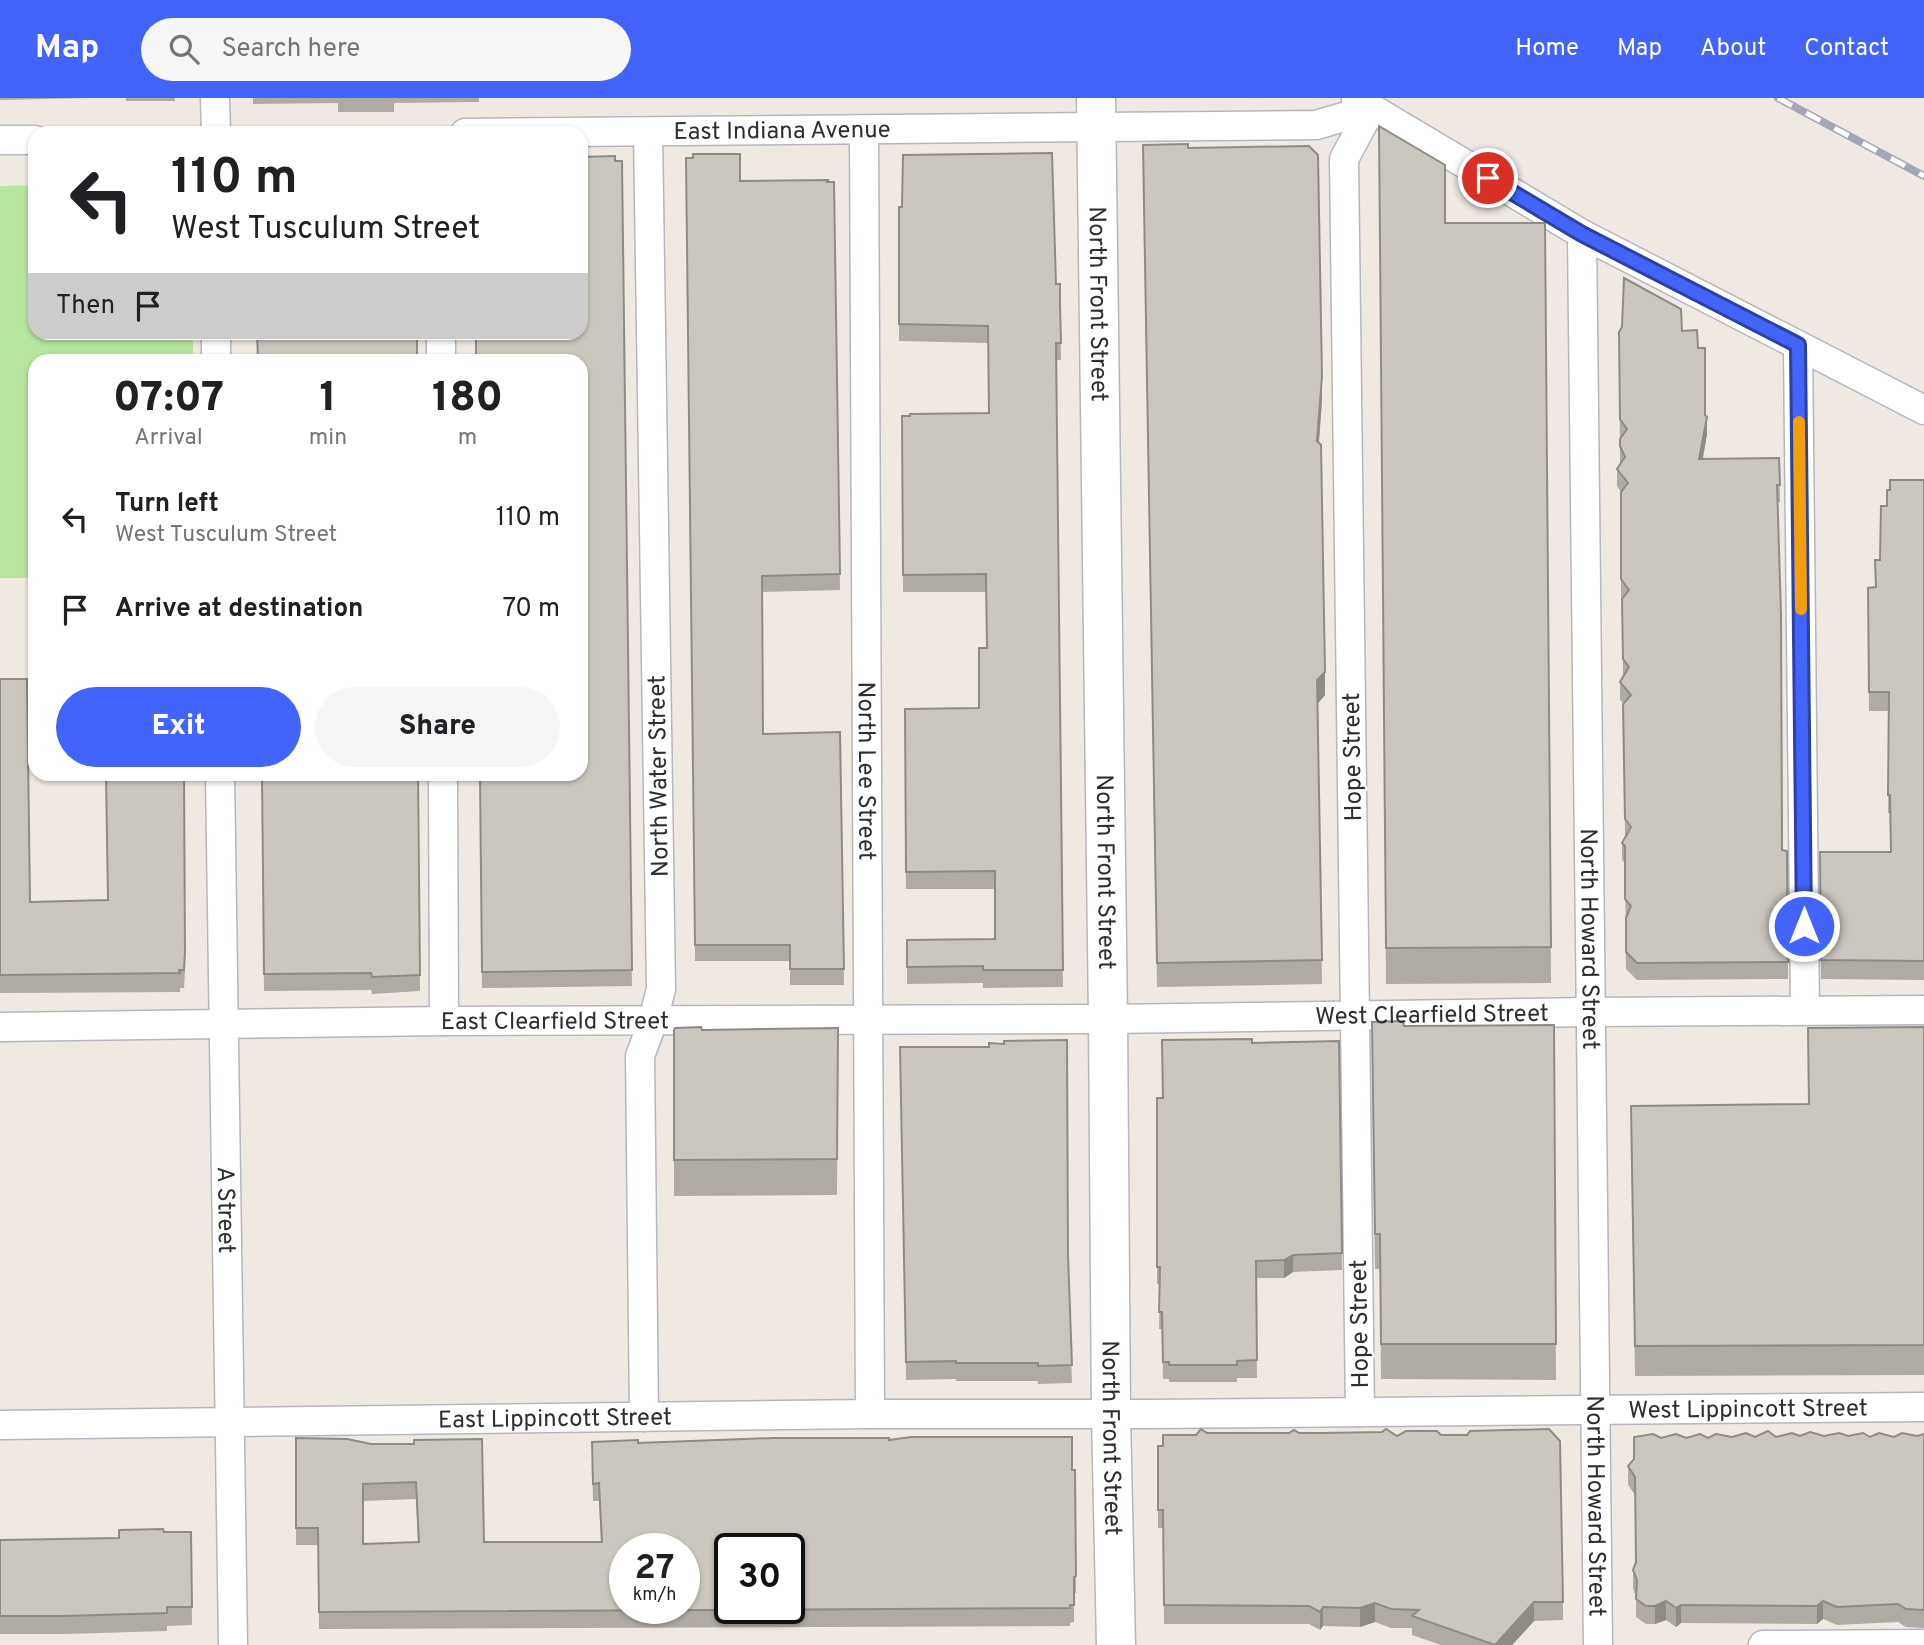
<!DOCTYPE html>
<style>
:root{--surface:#fff;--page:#f6f6f6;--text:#202124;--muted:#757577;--accent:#4264fb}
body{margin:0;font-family:Overpass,sans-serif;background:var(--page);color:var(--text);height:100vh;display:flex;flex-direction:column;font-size:26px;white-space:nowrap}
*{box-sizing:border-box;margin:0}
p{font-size:23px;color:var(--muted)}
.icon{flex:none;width:38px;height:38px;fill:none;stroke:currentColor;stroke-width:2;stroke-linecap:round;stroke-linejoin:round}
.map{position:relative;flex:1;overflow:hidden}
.drawer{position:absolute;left:28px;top:256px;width:560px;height:427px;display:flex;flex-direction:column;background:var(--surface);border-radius:21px;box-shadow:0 2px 5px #0004}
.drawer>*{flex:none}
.hud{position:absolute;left:28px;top:28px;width:560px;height:214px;border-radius:21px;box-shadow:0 2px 5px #0004;background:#fff;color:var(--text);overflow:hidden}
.speed{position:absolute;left:609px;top:1435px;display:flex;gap:14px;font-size:35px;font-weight:700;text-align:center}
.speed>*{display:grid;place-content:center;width:91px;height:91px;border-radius:50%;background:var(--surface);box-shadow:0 2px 5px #0004;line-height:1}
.speed small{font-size:18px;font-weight:400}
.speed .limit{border:4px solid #111;border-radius:10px;background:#fff;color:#111}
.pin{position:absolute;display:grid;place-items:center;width:60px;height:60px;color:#fff;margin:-30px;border:4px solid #fff;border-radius:50%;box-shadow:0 2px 7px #0007}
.me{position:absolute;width:77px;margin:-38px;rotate:0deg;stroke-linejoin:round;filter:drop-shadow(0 0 5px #0008)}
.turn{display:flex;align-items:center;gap:24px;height:147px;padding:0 28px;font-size:32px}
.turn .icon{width:91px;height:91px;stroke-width:2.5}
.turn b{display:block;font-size:49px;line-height:60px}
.then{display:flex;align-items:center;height:66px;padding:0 28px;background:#0003;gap:14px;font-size:26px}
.eta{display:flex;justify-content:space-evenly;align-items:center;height:119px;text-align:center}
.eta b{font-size:42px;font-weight:800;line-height:49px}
.button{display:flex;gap:14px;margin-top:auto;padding:14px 28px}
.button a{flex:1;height:80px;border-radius:42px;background:var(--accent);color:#fff;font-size:28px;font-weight:800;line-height:80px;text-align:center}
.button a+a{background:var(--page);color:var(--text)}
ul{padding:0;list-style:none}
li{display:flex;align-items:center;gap:21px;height:91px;padding:0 28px}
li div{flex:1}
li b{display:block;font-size:26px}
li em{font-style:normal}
header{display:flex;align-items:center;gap:42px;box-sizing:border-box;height:98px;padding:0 35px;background:var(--accent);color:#fff}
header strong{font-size:33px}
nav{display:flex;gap:38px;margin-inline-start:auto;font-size:24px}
.search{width:490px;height:63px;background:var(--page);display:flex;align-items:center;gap:18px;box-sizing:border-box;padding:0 24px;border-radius:38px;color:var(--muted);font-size:26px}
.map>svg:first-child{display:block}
.park{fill:#b6e59e}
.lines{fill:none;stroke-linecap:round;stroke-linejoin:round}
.street-casing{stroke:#b4b7c1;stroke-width:31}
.secondary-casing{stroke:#b4b7c1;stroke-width:41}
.street{stroke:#fff;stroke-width:28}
.secondary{stroke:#fff;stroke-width:38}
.rail-casing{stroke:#a3a6b8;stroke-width:8}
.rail{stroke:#fff;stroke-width:5;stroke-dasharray:16;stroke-linecap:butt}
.wall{fill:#afaba4;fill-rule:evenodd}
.shaded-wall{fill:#8e8b86}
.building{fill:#cbc7bf;stroke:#8e8b86;stroke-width:2;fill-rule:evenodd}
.route-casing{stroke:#2b41a3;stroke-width:18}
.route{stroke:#4264fb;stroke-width:12}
.slow{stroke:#f59e0b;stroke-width:12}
.labels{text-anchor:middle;stroke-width:5;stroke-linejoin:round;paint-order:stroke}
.street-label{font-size:24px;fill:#2e2e2e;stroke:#fff}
</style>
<header>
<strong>Map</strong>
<div class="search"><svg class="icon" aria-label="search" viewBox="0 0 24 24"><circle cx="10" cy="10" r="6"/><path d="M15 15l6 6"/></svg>Search here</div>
<nav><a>Home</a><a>Map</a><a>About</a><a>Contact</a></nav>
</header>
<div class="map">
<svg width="1924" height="1547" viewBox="0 0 1924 1547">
<rect width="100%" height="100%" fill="#efe9e1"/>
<!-- park -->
<path class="park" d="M 35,87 L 35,234 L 193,235 L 193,262 L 35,262 L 35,480 L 0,480 L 0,88 Z"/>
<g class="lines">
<!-- street casing -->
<g class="street-casing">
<g id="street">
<path d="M 215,0 L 216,35"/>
<path d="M 1356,1 L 1582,136 L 1924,312"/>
<path id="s1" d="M 864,33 L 870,1316"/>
<path id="s2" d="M 465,35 L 1316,27 L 1371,11"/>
<path d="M 0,42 L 35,42"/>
<path id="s3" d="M 1582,136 L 1598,1547"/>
<path d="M 216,234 L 216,262"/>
<path d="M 441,234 L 441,262"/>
<path d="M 1798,248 L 1805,912"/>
<path id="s4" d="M 220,676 L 233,1547"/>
<path d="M 443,676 L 444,923"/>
<path id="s5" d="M 0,929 L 444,923 L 1108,921 L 1592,914 L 1924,912"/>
<path d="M 1360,1314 L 1344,61 L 1371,11"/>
<path d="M 644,1319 L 640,958 L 653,923 L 661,891 L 648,34"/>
<path id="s6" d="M 0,1327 L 870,1316 L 1149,1316 L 1924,1309"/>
<path d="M 1763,1547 L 1924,1546"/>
</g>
</g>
<!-- secondary casing -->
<g class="secondary-casing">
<g id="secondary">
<path id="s7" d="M 1096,0 L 1108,921 L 1111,1317 L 1116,1547"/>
</g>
</g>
<!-- street -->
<use href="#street" class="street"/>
<!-- secondary -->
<use href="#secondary" class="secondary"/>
<!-- rail casing -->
<g class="rail-casing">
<path id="rail" d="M 1778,0 L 1924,78"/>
</g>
<!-- rail -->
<use href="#rail" class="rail"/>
</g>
<!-- wall -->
<path class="wall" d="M 0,0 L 90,0 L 0,2 Z
M 126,0 L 175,0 L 175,3 L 126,3 Z
M 253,0 L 479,0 L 479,4 L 394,5 L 394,14 L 338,14 L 338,5 L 253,6 Z
M 1379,28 L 1445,125 L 1545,125 L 1551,885 L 1386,886 Z
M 1188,50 L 1322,302 L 1319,345 L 1325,597 L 1318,606 L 1322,886 L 1157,889 L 1143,71 Z
M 686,60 L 740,83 L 834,84 L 840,492 L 762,494 L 763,636 L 840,634 L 844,887 L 790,887 L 790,863 L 695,863 Z
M 622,63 L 632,888 L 482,890 L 480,676 Z
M 899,109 L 1056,186 L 1060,207 L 1061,262 L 1056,262 L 1063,889 L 983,890 L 983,885 L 907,886 L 907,842 L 995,841 L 995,791 L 906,791 L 905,611 L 979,610 L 987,550 L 986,494 L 903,494 L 902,318 L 989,315 L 988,245 L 899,243 Z
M 1682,233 L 1698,250 L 1707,336 L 1703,361 L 1779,360 L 1780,404 L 1778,404 L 1782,752 L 1787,753 L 1788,881 L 1637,882 L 1626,871 L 1625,765 L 1622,762 L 1622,745 L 1625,739 L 1624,606 L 1620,602 L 1620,584 L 1623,579 L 1622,500 L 1621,499 L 1621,394 L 1617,388 L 1617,371 L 1620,366 L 1619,234 Z
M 1924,382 L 1924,882 L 1821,881 L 1820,754 L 1891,754 L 1890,715 L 1888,715 L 1889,613 L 1869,613 L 1868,508 L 1875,489 L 1880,462 L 1887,408 L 1890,392 Z
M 0,581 L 30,804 L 107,802 L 185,873 L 184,890 L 180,890 L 180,894 L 0,895 Z
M 262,676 L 418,676 L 420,893 L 372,896 L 371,892 L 264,893 Z
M 1554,927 L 1556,1282 L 1381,1281 L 1380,1171 L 1375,1171 L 1372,960 L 1404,928 Z
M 1924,929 L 1924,1277 L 1635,1278 L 1631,1038 L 1808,1006 Z
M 838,930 L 837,1097 L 674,1098 L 674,932 Z
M 1339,943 L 1342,1172 L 1293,1174 L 1284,1180 L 1256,1180 L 1257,1280 L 1237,1280 L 1237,1284 L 1169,1284 L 1169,1281 L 1163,1281 L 1162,1231 L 1159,1231 L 1160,1186 L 1157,1186 L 1157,1000 L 1162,1000 L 1252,945 Z
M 900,949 L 1068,1157 L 1072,1285 L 1038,1286 L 1038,1283 L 956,1283 L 956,1281 L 906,1282 Z
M 1207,1335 L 1563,1504 L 1563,1522 L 1534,1523 L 1512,1547 L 1441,1547 L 1412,1537 L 1412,1530 L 1391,1530 L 1375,1524 L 1360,1529 L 1323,1528 L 1320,1532 L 1309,1526 L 1164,1526 L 1163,1430 L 1158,1430 L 1158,1366 L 1163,1348 L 1196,1337 Z
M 1924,1336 L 1924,1530 L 1906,1529 L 1898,1524 L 1837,1527 L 1823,1521 L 1817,1526 L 1681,1525 L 1676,1529 L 1666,1522 L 1655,1526 L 1646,1526 L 1636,1519 L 1636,1500 L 1633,1490 L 1633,1472 L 1636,1465 L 1635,1397 L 1628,1387 L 1628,1368 L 1661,1340 L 1824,1338 L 1894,1339 L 1917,1338 Z
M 296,1340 L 371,1346 L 414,1346 L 484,1444 L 601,1444 L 599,1403 L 593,1403 L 592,1361 L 638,1345 L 889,1342 L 1075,1372 L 1076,1495 L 1074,1496 L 1074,1524 L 1070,1525 L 1070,1528 L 319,1531 L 318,1447 L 296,1447 ZM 416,1401 L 418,1444 L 363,1446 L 363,1403 Z
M 164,1434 L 191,1434 L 192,1527 L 167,1528 L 167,1533 L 64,1536 L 0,1536 L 0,1442 L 119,1440 Z"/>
<!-- shaded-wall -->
<path class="shaded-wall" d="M 1322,278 L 1322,302 L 1317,367 L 1317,343 Z
M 1707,319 L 1707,336 L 1699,379 L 1699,361 Z
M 1325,574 L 1325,597 L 1317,606 L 1317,582 Z
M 1293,1157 L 1293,1174 L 1284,1180 L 1284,1162 Z
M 1666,1503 L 1666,1522 L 1655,1526 L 1655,1508 Z
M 1823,1503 L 1823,1521 L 1817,1526 L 1817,1508 Z
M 1534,1504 L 1534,1523 L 1512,1547 L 1495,1547 Z
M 1375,1505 L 1375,1524 L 1360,1529 L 1360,1510 Z
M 1681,1507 L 1681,1525 L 1676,1529 L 1676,1510 Z
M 1323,1509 L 1323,1528 L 1320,1532 L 1320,1514 Z"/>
<!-- building -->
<path class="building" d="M 1379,28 L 1445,67 L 1445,125 L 1545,125 L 1551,849 L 1386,850 Z
M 1188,46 L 1188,50 L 1309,48 L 1318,57 L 1322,278 L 1317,343 L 1321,347 L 1325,574 L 1317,582 L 1322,862 L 1157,865 L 1143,47 Z
M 1052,55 L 1056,186 L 1060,186 L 1060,207 L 1061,245 L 1056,245 L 1063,872 L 983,872 L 983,868 L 907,869 L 907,842 L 995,841 L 995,773 L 906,774 L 905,611 L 979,610 L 979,550 L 987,550 L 986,476 L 903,477 L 902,318 L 910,318 L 910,316 L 989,315 L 988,228 L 899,226 L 899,109 L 902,109 L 903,57 Z
M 693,56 L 740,56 L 740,83 L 828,82 L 827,84 L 834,84 L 840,476 L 762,478 L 763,636 L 840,634 L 844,871 L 790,871 L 790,847 L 695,847 L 686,60 L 693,60 Z
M 615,58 L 615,63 L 622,63 L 632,872 L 482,874 L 480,676 L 581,676 L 581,262 L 476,262 L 476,234 L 581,234 L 581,59 Z
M 1624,180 L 1681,211 L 1682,233 L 1697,232 L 1698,250 L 1705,250 L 1705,317 L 1707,319 L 1699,361 L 1779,360 L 1780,387 L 1777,387 L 1781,516 L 1782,752 L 1787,753 L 1788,864 L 1637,865 L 1626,854 L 1626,820 L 1631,808 L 1625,801 L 1625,748 L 1622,745 L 1631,729 L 1625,721 L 1623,606 L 1631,597 L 1620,584 L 1629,569 L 1623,561 L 1622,501 L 1629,492 L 1621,481 L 1621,394 L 1628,385 L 1617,371 L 1625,359 L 1620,348 L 1620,341 L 1627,331 L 1620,321 L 1619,234 L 1622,229 Z
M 257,234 L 417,234 L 417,262 L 258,262 Z
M 1890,382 L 1924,382 L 1924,863 L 1821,862 L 1820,754 L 1891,754 L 1890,697 L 1888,697 L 1889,594 L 1869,594 L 1868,490 L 1876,489 L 1875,462 L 1880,462 L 1881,408 L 1887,408 L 1887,392 L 1890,392 Z
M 0,581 L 27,581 L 30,804 L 108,802 L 106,676 L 184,676 L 185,854 L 184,872 L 179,872 L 180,875 L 0,877 Z
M 262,676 L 418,676 L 420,877 L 372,879 L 371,875 L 264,876 Z
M 1403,923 L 1404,928 L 1554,927 L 1556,1246 L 1381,1246 L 1380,1136 L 1375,1136 L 1372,924 Z
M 701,929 L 702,932 L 838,930 L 837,1061 L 674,1062 L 674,932 L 675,930 Z
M 1924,929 L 1924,1247 L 1635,1248 L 1631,1008 L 1809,1006 L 1808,930 Z
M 1252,941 L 1252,945 L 1339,943 L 1342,1155 L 1293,1157 L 1284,1162 L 1256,1163 L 1257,1262 L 1237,1263 L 1237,1267 L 1169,1267 L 1169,1264 L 1163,1264 L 1162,1214 L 1159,1214 L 1160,1169 L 1157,1169 L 1157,1000 L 1163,1000 L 1162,942 Z
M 1067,942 L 1068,1157 L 1072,1267 L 1038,1268 L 1038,1265 L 956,1265 L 956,1263 L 906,1264 L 900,949 L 989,949 L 989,945 L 1004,946 L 1004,943 Z
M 1201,1331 L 1207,1335 L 1289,1335 L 1294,1332 L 1299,1335 L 1322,1335 L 1382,1334 L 1386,1331 L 1397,1338 L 1406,1333 L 1437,1333 L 1441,1337 L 1467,1337 L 1470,1333 L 1549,1331 L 1560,1343 L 1563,1504 L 1534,1504 L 1495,1547 L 1412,1518 L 1419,1512 L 1391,1511 L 1375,1505 L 1360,1510 L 1323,1509 L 1320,1514 L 1309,1508 L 1164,1507 L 1163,1412 L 1158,1412 L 1158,1348 L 1163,1348 L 1163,1337 L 1196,1337 Z
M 1768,1333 L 1776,1339 L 1792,1335 L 1800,1338 L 1810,1334 L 1824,1338 L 1839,1335 L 1848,1338 L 1863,1335 L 1870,1339 L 1879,1335 L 1894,1339 L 1902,1335 L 1917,1338 L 1924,1336 L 1924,1512 L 1906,1511 L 1898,1506 L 1837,1509 L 1823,1503 L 1817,1508 L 1681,1507 L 1676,1510 L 1666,1503 L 1655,1508 L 1646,1508 L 1636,1501 L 1637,1482 L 1633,1472 L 1636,1464 L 1635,1379 L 1628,1368 L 1634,1361 L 1634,1339 L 1653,1336 L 1661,1340 L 1676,1336 L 1686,1340 L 1700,1336 L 1708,1340 L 1716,1336 L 1732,1339 L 1746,1335 L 1755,1339 Z
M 911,1339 L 1072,1339 L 1072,1372 L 1075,1372 L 1076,1478 L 1074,1479 L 1074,1507 L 1070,1507 L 1070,1510 L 319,1514 L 318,1430 L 296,1430 L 296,1340 L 347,1341 L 371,1346 L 414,1346 L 414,1342 L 482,1341 L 484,1444 L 602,1444 L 599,1385 L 593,1386 L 592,1344 L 638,1342 L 638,1345 L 773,1340 L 889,1340 L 889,1342 ZM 416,1384 L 419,1444 L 363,1446 L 363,1386 ZM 625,1451 L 684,1451 L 684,1510 L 625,1510 ZM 730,1451 L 789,1451 L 789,1510 L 730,1510 Z
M 163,1431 L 164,1434 L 191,1434 L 192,1509 L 167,1509 L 167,1515 L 64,1518 L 0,1518 L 0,1442 L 119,1440 L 119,1432 Z"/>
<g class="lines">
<!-- route casing -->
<g class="route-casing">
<path id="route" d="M 1488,80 L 1582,136 L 1798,247 L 1804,828"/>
</g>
<!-- route -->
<use href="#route" class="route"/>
<!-- slow -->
<path class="slow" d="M 1799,324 L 1801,511"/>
</g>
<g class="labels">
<!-- street labels -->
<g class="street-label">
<text dy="8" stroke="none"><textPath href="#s2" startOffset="317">East Indiana Avenue</textPath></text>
<text dy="8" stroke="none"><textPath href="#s7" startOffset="206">North Front Street</textPath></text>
<text transform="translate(1352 659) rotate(-91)" y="8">Hope Street</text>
<text dy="8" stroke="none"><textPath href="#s1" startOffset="640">North Lee Street</textPath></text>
<text transform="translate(658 678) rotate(-91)" y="8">North Water Street</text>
<text dy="8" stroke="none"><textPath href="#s7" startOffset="774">North Front Street</textPath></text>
<text dy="8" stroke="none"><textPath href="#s3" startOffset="705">North Howard Street</textPath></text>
<text dy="8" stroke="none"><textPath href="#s5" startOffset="1432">West Clearfield Street</textPath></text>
<text dy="8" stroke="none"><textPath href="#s5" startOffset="555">East Clearfield Street</textPath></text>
<text dy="8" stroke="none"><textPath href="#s4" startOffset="436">A Street</textPath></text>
<text transform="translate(1359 1226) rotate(-91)" y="8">Hope Street</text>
<text dy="8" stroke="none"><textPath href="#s6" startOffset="1748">West Lippincott Street</textPath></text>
<text dy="8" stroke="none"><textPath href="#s6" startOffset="555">East Lippincott Street</textPath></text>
<text dy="8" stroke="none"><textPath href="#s7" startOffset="1340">North Front Street</textPath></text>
<text dy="8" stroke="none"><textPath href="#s3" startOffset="1272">North Howard Street</textPath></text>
</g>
</g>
</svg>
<div class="speed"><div>27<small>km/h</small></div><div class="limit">30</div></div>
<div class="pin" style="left:1488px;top:80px;background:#d93025"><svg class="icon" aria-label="arrive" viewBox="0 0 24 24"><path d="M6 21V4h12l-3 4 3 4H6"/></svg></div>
<svg class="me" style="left:1804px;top:828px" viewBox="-20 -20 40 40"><circle r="17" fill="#4264fb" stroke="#fff" stroke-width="3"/><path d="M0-11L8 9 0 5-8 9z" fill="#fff"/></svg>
<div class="hud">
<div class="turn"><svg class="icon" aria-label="left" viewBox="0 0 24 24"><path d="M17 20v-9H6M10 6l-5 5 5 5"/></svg><div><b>110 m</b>West Tusculum Street</div></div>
<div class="then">Then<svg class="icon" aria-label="arrive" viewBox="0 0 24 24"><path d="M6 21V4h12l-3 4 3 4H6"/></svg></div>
</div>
<section class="drawer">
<div class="eta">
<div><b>07:07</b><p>Arrival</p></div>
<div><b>1</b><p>min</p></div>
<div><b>180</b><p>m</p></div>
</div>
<ul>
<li><svg class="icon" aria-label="left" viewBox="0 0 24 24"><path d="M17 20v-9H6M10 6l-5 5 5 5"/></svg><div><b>Turn left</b><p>West Tusculum Street</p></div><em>110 m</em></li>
<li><svg class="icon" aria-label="arrive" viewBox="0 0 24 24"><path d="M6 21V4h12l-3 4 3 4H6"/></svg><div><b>Arrive at destination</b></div><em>70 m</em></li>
</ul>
<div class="button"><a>Exit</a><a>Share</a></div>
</section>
</div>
